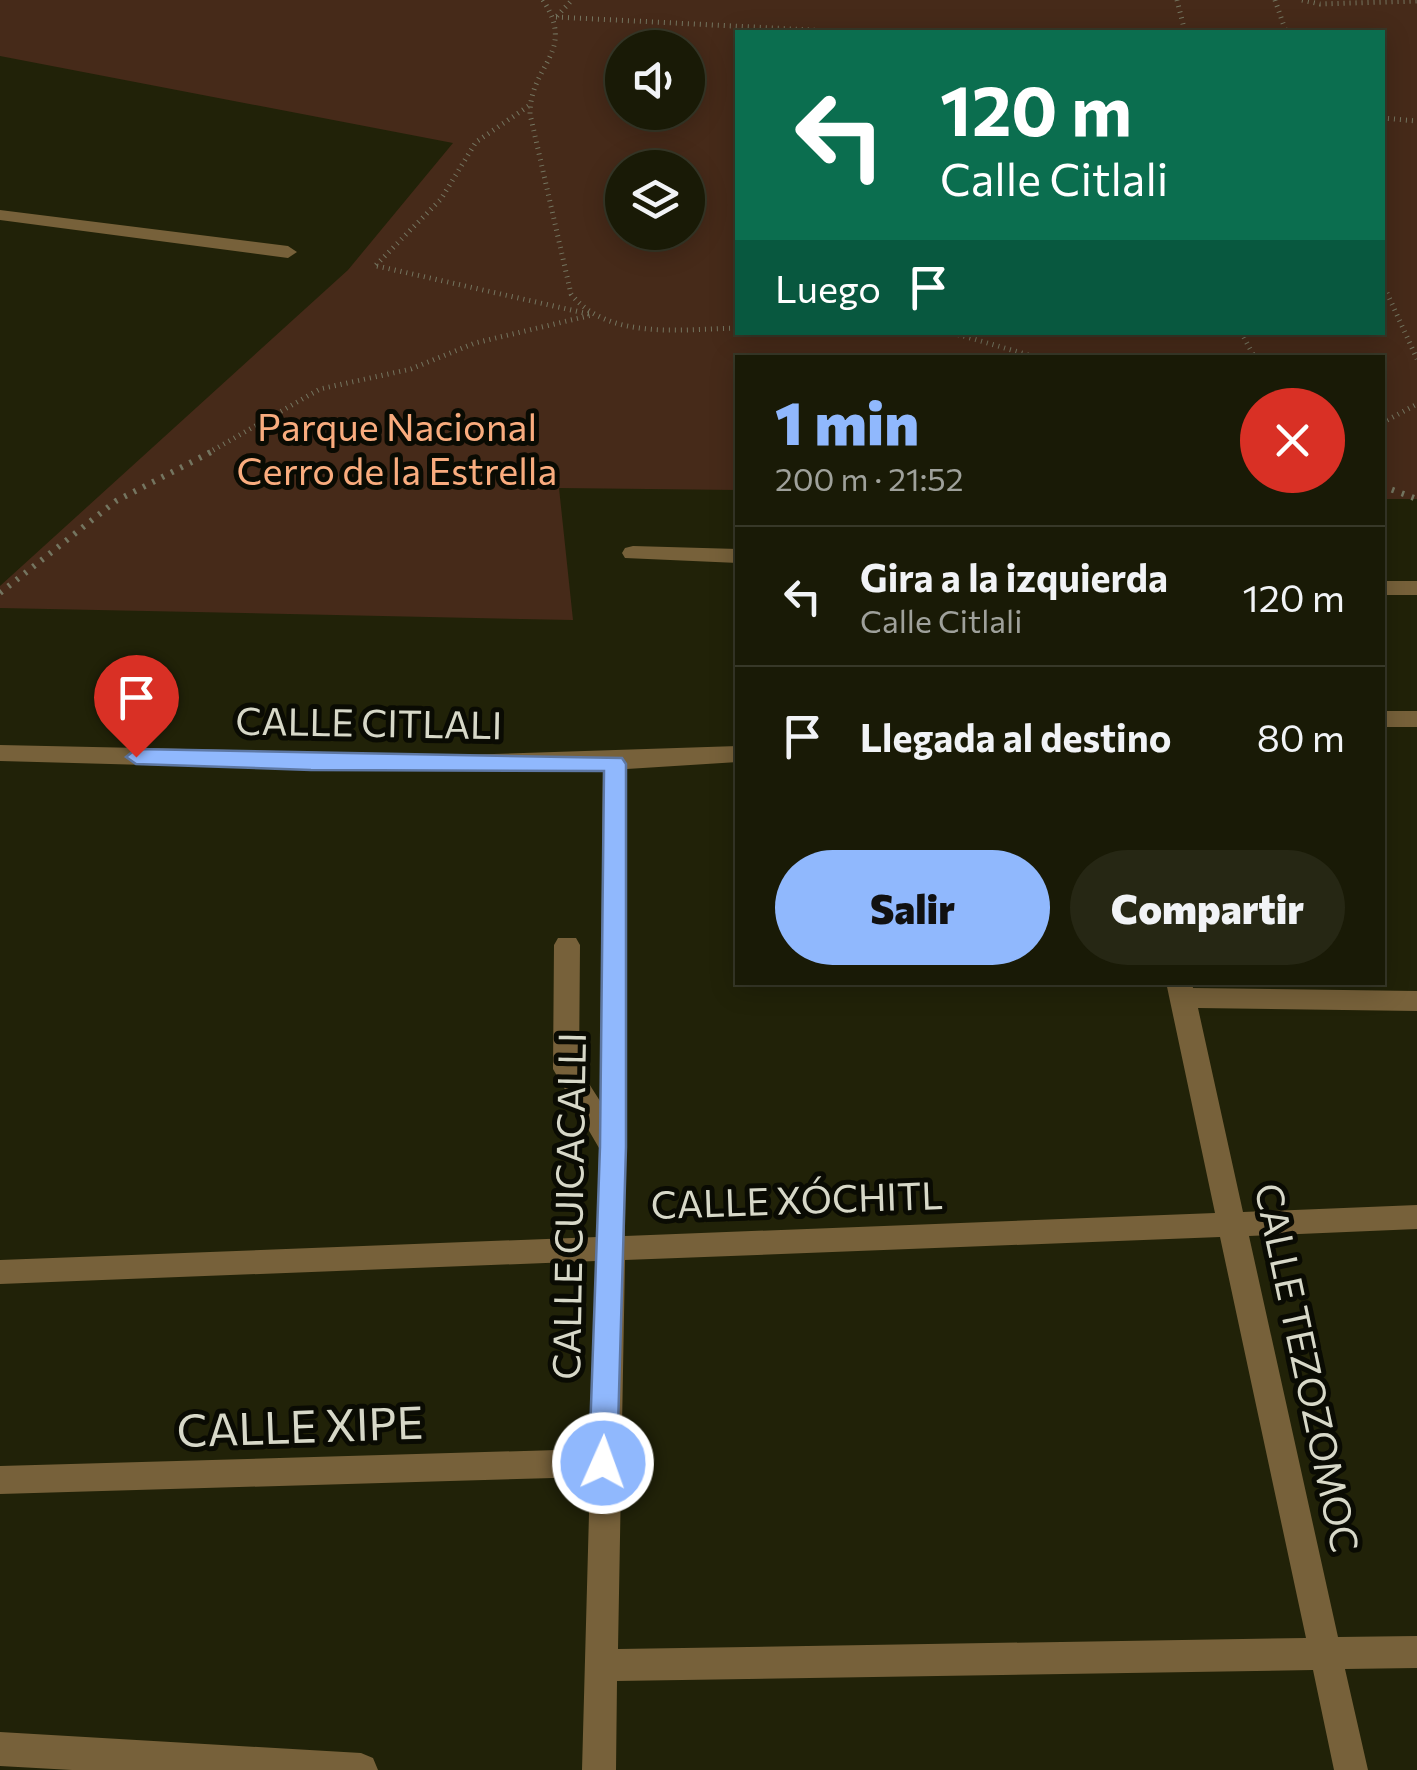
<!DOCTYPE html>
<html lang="es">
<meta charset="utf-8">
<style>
:root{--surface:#191a06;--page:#262714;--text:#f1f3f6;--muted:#9fa19b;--line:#373828;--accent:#90b8fd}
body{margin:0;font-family:Commissioner,sans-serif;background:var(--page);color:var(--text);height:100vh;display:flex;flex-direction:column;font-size:38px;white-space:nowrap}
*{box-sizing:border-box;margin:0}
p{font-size:32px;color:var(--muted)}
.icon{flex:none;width:55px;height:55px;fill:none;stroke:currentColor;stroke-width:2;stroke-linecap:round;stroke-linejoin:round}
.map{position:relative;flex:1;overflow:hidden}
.panel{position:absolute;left:735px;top:355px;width:650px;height:630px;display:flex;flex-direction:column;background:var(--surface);border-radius:0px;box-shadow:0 5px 25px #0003,0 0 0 2px var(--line)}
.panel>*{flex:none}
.top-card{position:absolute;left:735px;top:30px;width:650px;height:305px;border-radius:0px;box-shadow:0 5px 25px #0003,0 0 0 2px var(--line);background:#0b6e4f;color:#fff;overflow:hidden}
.buttons{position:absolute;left:605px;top:30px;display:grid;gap:20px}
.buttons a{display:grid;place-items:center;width:100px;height:100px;border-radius:50%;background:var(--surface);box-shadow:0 5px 25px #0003,0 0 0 2px var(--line);font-size:50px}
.pin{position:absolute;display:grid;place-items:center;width:85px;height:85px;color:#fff;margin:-102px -42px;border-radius:50% 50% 50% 0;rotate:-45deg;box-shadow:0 0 10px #0007}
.pin .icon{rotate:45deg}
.me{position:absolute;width:110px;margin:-55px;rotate:2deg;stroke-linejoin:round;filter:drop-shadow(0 0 8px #0008)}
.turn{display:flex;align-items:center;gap:35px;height:210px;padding:0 40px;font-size:45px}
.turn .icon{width:130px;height:130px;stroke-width:2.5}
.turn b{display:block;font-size:70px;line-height:85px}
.then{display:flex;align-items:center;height:95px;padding:0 40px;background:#0003;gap:20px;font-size:38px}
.round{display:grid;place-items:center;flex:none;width:105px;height:105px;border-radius:52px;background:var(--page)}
.headline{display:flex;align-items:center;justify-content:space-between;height:170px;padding:0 40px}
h1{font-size:60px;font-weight:800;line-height:75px;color:var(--accent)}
.button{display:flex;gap:20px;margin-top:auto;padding:20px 40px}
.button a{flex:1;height:115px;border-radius:60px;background:var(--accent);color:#111;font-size:40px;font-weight:800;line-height:115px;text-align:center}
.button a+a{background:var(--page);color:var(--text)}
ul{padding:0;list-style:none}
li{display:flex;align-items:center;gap:30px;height:140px;padding:0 40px;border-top:2px solid var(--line)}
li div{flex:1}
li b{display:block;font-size:38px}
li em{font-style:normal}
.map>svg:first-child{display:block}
.green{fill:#462a19;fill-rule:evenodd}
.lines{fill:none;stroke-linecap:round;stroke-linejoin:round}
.path-far1{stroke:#747560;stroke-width:5;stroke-dasharray:1 5;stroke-linecap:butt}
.path{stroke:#747560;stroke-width:6;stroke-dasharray:2.5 8;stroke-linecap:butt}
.minor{fill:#77613a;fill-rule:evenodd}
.route{fill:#90b8fd;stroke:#5e78a4;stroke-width:2.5}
.labels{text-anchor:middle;stroke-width:10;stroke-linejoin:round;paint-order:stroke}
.park-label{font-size:38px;fill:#f9ac7e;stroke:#0a0b03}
.street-label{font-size:38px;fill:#d7d8c8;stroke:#0a0b03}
.near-street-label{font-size:45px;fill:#d7d8c8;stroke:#0a0b03}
</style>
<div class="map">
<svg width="1417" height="1770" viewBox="0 0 1417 1770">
<rect width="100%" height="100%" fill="#212208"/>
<!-- green -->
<path class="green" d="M 0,0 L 1417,0 L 1417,499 L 1383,499 L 1382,358 L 738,358 L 737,490 L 559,488 L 573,620 L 0,608 L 0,586 L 348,270 L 453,143 L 0,56 ZM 738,32 L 1382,32 L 1382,332 L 738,332 ZM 622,48 L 688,48 L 688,112 L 622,112 ZM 622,168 L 688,168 L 688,232 L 622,232 Z"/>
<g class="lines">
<!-- path-far1 -->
<path class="path-far1" d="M 543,0 C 577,53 530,64 530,114 L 571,294 C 608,341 684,329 738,328
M 1177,0 L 1185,32
M 1275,0 L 1286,32
M 1302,0 L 1320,4 L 1417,1
M 557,16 L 572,0
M 556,17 L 851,32
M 1382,118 L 1417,121
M 376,265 L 441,199 L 476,142 L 530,105
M 377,266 L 589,314
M 1382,282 L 1417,359
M 922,332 L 960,335 L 1039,358
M 1241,332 L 1255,358
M 1382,423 L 1417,404
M 208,453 L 320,389 L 411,369 L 475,343 L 592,315"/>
<!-- path -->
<path class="path" d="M 1382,486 L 1417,499
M 0,593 L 116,501 L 213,451"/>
<!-- minor -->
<path class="minor" d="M 0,210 L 288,246 L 297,252 L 288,258 L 0,220 Z
M 633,546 L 738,549 L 738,563 L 625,558 L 622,553 L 625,548 Z
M 1382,581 L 1417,581 L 1417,595 L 1382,595 Z
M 1382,711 L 1417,711 L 1417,727 L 1382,727 Z
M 0,745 L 461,755 L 738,746 L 738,762 L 627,769 L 625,1236 L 1215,1213 L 1166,982 L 1192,982 L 1193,988 L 1417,991 L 1417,1011 L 1198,1008 L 1243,1212 L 1417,1205 L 1417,1229 L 1249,1236 L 1338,1637 L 1417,1636 L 1417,1668 L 1345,1669 L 1368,1770 L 1334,1770 L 1313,1670 L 617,1681 L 616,1770 L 582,1770 L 590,1477 L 0,1494 L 0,1466 L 591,1449 L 596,1261 L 0,1284 L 0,1260 L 597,1237 L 599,1148 L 553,1069 L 554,945 L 558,938 L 576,938 L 580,945 L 579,1068 L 600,1101 L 603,769 L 369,771 L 0,761 ZM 1220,1237 L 1306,1638 L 618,1649 L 625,1260 Z
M 0,1732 L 361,1753 L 373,1758 L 378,1770 L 72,1770 L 0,1766 Z"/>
</g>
<!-- route -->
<path class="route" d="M 136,749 L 622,758 L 626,764 L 626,1147 L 617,1463 L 613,1472 L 603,1476 L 593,1472 L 589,1463 L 600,1147 L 604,771 L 311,770 L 136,764 L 126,757 Z"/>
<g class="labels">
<!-- park labels -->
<g class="park-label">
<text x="397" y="441">Parque Nacional<tspan x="397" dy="44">Cerro de la Estrella</tspan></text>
</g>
<!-- street labels -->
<g class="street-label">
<text transform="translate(369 724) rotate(1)" y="13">CALLE CITLALI</text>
<text transform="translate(797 1201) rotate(-2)" y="13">CALLE XÓCHITL</text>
<text transform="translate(570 1206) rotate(-89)" y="13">CALLE CUICACALLI</text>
<text transform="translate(1306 1368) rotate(78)" y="13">CALLE TEZOZOMOC</text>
</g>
<!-- near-street labels -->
<g class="near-street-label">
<text transform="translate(300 1427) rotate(-2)" y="16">CALLE XIPE</text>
</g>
</g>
</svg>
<div class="buttons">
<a><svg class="icon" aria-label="sound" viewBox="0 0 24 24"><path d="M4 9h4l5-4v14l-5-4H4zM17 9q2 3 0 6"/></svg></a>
<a><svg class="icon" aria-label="layers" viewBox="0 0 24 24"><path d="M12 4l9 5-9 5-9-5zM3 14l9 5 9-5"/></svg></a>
</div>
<div class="pin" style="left:136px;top:757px;background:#d93025"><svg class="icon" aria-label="arrive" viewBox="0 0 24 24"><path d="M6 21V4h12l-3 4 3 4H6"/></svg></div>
<svg class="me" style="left:603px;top:1463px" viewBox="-20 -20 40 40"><circle r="17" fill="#90b8fd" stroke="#fff" stroke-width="3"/><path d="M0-11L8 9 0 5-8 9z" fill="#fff"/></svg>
<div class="top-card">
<div class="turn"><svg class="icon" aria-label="left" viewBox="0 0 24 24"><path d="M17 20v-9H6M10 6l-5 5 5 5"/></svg><div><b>120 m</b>Calle Citlali</div></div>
<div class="then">Luego<svg class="icon" aria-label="arrive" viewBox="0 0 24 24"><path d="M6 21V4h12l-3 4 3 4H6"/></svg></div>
</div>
<section class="panel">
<div class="headline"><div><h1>1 min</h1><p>200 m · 21:52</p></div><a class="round" style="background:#d93025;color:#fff"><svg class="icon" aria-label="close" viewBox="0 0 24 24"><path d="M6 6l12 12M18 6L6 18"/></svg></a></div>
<ul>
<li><svg class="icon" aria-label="left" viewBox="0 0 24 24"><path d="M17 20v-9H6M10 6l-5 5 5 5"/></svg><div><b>Gira a la izquierda</b><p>Calle Citlali</p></div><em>120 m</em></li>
<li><svg class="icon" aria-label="arrive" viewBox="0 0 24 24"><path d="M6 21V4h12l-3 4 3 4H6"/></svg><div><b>Llegada al destino</b></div><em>80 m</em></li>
</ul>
<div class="button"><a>Salir</a><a>Compartir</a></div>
</section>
</div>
